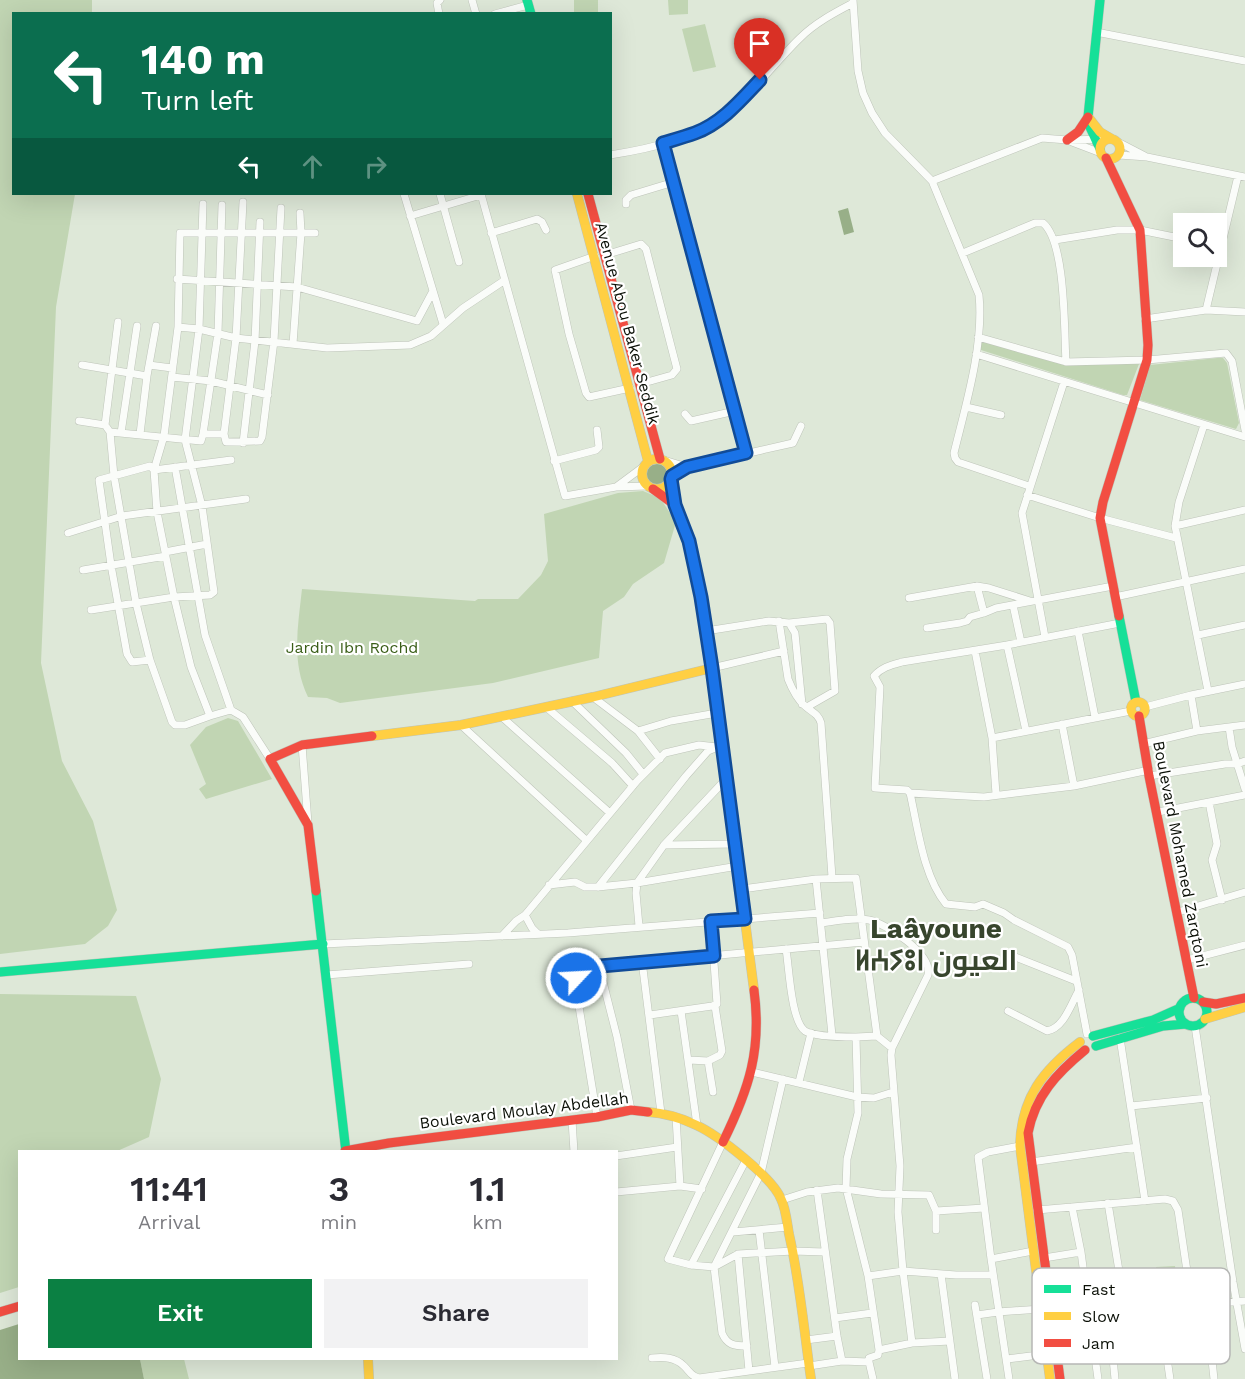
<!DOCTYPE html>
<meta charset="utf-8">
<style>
:root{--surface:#fff;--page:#f2f2f3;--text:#2b2b33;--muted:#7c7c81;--accent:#0b8043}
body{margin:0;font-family:"Work Sans",Cairo,"Noto Sans Tifinagh",sans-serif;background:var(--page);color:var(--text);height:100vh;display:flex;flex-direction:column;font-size:22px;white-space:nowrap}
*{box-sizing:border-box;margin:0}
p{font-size:20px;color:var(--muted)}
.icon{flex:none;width:33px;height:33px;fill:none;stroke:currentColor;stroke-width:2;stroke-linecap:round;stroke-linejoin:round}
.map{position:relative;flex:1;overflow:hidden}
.drawer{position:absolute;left:18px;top:1150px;width:600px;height:210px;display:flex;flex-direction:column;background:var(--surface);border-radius:0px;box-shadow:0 6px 24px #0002}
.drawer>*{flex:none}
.top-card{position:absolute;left:12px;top:12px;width:600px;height:183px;border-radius:0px;box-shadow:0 6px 24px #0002;background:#0b6e4f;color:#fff;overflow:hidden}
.controls{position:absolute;left:1173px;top:213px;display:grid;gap:12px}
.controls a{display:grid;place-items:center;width:54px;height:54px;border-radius:0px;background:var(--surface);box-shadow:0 6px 24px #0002;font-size:30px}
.pin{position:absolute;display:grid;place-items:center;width:51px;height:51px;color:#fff;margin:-62px -26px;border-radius:50% 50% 50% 0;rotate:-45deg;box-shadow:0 0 6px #0007}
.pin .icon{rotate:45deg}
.me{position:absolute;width:66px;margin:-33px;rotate:65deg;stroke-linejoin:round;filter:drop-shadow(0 0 4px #0008)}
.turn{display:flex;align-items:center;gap:21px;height:126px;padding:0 30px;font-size:27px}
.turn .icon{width:78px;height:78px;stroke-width:2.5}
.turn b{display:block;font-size:42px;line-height:51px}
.lanes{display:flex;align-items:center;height:57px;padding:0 30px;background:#0003;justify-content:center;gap:30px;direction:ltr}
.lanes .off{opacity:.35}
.eta{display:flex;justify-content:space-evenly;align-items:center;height:102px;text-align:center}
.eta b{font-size:36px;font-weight:600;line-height:42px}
.button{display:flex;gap:12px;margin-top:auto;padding:12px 30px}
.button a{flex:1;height:69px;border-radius:0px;background:var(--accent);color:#fff;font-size:24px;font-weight:600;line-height:69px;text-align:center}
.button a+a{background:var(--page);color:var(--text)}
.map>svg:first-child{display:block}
.green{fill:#c1d5b3}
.water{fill:#98af88}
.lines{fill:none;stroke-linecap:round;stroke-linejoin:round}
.street-casing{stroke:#bec4b9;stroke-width:8}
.fast-casing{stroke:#bec4b9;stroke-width:10}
.slow-casing{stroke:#bec4b9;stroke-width:10}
.jam-casing{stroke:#bec4b9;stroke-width:10}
.street{stroke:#fafcf9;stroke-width:7}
.fast{stroke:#16e098;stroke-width:9}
.slow{stroke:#ffcf43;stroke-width:9}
.jam{stroke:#f24e42;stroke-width:9}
.route-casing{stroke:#114b97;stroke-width:15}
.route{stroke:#1a73e8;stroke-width:10}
.labels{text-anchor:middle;stroke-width:4.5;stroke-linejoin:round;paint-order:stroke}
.street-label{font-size:16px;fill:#0b1007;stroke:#fff}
.park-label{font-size:16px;fill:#3a5e18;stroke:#fff}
.town-label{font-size:28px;font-weight:bold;fill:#37452d;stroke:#fff}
.key{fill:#fff;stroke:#b6b7b5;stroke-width:1.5}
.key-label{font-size:16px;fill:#0b1007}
</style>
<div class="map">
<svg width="1245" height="1379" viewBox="0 0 1245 1379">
<rect width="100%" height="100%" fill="#dee8d8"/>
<!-- green -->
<path class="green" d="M 0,0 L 92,0 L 92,13 L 14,14 L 14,194 L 75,194 L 56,307 L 41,663 L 62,761 L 93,821 L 117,910 L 108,926 L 85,944 L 0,954 Z
M 574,0 L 598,0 L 598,13 L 574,13 Z
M 668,0 L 688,0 L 688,14 L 669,15 Z
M 705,24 L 716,67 L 693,72 L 682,29 Z
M 982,342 L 986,342 L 1064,365 L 1132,360 L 1139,364 L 1127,395 L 1123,395 L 981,350 L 978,346 Z
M 1217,358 L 1223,358 L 1227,363 L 1239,423 L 1236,429 L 1140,400 L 1150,365 Z
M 643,491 L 660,498 L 676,522 L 664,563 L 633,584 L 624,597 L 603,611 L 599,658 L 493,683 L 340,703 L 327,698 L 308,697 C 291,662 298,626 302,589 L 475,601 L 478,599 L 518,599 L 541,575 L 548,561 L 544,514 L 618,493 Z
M 228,718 L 238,721 L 272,779 L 206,799 L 199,789 L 206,784 L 190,745 L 206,727 Z
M 0,994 L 136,996 L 161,1079 L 149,1137 L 115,1152 L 20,1152 L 19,1287 L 0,1293 Z
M 1175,1266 L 1178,1289 L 1163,1294 L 1156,1267 Z
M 140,1359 L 184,1359 L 189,1379 L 144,1379 Z"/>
<!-- water -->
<path class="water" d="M 848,208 L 854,232 L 844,235 L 838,211 Z
M646 475a11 11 0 1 1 22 0a11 11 0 1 1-22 0Z
M 19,1324 L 20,1359 L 140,1359 L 144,1379 L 0,1379 L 0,1330 Z"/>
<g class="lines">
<!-- street casing -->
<g class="street-casing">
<path id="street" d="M 472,0 L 476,14
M 853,0 L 858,71 L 863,93 L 872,113 L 885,133 L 932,181 L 979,295 C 984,345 966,404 954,453 L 955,458 L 958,462 L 1029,486
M 439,14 L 437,3 L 440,0
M 495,14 L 528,5
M 1096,32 L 1245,61
M 1072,142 L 1101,153
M 1118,142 L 1145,156
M 663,143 L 746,453
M 610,155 C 642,150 689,140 715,122 C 748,100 772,65 800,38 C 815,23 834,13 853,3
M 1119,155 L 1147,157 L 1245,177
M 932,181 L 1042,138 L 1067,140 L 1107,139
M 404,194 L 443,324
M 440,194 L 459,262
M 481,194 L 565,496 L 616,487
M 626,204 L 626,200 L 631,195 L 674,182
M 410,216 L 481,195
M 491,233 L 537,219 L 542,222 L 546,230
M 1055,240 L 1117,230 L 1140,230 L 1184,239
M 963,253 L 1035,223 L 1043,223 C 1066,242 1064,330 1066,362
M 605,255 L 641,244 L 646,249 L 677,369 L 672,375 L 640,384
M 595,256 L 555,270 L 569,334 L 586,393 L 589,397 L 630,388
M 177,279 L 297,287 L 417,321 L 433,291
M 1206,310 L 1238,176
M 1145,319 L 1206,310 L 1245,312
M 178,327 L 199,329 L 236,338 L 327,348 L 410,345 L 431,336 L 463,308 L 505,280
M 978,337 L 1066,362 L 1147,360 L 1226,353 L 1232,361 L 1245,430
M 293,344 L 301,233 L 300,213
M 976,354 L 1245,437
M 82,365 L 147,376
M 149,365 L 172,368
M 172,377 L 211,381 L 268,395
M 966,407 L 1001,415
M 685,414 L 691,421 L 735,411
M 79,421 L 105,425 L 110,432 L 201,441 L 203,434 L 224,434 L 226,442 L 260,441 L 262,437 L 274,341 L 281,208
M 105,425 L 118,322
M 1204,425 L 1179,502 L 1175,526 L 1208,691
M 110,432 L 114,476 L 136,603 L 150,660 L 172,722 L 175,725 L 185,725 L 210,716
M 121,433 L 137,326
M 140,434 L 147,376 L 156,326
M 203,434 L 218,333 L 222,205
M 224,434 L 236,338 L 243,202
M 243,443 L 255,341 L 260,222
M 664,460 L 687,467 L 672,476
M 554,461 L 596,450 L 599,447 L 597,430
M 175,467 L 205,635 L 231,710
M 643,467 L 616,487 L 647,486
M 687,467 L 793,443 L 801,426
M 1027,495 L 1100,518 L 1176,538
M 1175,526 L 1245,510
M 68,533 L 122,516 L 246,499
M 165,552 L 207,544
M 83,570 L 166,556
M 977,586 L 984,613 L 996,608 L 1113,586
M 1115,597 L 1245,569
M 909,598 L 977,586 L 989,588 L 1030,601
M 1013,605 L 1021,642
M 91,610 L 174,597 L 210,595 L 214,592 L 202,506 L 185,440 L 199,329 L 203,204
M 779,621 L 788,679 C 792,689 796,698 804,705 C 811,712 818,713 821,723 L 832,877
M 789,623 L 827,619 L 830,623 L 835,691 L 807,707
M 927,628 L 960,623 L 967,621 L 970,617 L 984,613
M 706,631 L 769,621 L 789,623 L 795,633 L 802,704
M 1078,631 L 1095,717
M 1198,635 L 1245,625
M 1045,637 L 1022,513 L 1064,382
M 1007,645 L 1026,731
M 975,651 L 992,738 L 996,794
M 150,660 L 132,662 L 127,654 L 111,565 L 99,480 L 150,466 L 154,470 L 231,460
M 712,668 L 784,651
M 1191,695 L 1197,731
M 593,697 L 638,731 L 660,759
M 572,701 L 626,753 L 643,774
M 546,707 L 612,763 L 633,786
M 1145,707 L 1191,695 L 1245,684
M 502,717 L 610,813
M 1062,724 L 1074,786
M 461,725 L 586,840
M 1229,727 L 1232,747 L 1245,789
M 638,731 L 671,721 L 717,713
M 992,738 L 1131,711
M 1143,744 L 1197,731 L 1245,725
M 302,745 L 308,823
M 270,759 L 243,717 L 231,710 L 210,716 L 191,667 L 174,597 L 157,512 L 154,470 L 164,436 L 178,327 L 180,233 L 315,233
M 1149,776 L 1225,764 L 1237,764 L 1245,761
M 910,793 L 907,790 L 875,788 L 880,687 L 874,676 C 882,667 891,665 902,662 L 1007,645 L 1120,623
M 1209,802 L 1217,844 L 1212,860 L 1222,900
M 1158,812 L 1245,795
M 664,845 L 736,844
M 816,879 L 832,1035
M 549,885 L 575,882 L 585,887 L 598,887 L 637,883 L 738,866
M 598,887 L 686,776 L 708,751 L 715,748
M 742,889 L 816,879 L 856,878 L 877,1036 L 892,1048
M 1178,912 L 1245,892
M 525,915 L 532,928 L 538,934
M 821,923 C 836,921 854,917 869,920 C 887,924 933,954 928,975 L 892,1048 L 891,1055 L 900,1166 L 898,1212 L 903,1271 L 912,1343
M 639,926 L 636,893 L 637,883 L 664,845 L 727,778
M 502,936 L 516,921 L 525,915 L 637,781 L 665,753 L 699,745 L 717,747 L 722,745
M 323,944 L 568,933 L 820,913
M 786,949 C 789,967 791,1021 805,1031 C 815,1037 844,1037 856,1037 L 858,1113 L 847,1159 L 846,1188 L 868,1276 L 879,1350
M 1013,956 L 1076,981
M 1187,960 L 1245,945
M 642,961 L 661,1113
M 326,975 L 469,964
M 681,1011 L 697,1125
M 1008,1011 L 1047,1031 C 1064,1028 1071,1004 1079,990
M 650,1015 L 712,1006 L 717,1004 L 711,921
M 1195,1026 L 1233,1282 L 1245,1349
M 1087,1034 L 1072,955 L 1068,947 L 1014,920 L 1004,913 L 983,904 L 975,907 L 946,904 C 923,876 918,828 910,793 L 984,797 L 1074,786 L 1149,770
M 856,1037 L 877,1036
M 1120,1038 L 1145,1201
M 689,1060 L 708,1061
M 752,1072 L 857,1097 L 874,1098 L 893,1092
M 799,1082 L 811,1033
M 713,1092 L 708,1061 L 720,1055 L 722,1051 L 715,1006
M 1131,1106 L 1207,1098
M 631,1110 L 617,1037 L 599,966 L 864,942
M 597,1117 L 575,982 C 577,967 587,967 599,966
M 676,1117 L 680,1186
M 572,1120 L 574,1152
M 723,1142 L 668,1259 L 691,1265 L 714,1267 L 738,1254 L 793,1251 L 824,1252
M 616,1156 L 677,1147
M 1031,1162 L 1137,1147
M 817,1190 L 837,1336 L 842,1361
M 616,1192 L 680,1186 L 702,1189
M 782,1200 L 807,1192 L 838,1188 L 881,1194 L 929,1195 L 936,1211 L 936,1230
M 1108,1203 L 1126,1314
M 1072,1207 L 1081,1252 L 1098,1379
M 1037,1210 L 1165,1199 L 1173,1201 L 1178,1210 L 1192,1305
M 936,1211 L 984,1208
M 759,1230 L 775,1367
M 733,1232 L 788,1227
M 738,1254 L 749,1371
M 1044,1258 L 1081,1252
M 991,1259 L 1033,1251
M 691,1265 L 746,1160
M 941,1274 L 955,1379
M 868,1276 L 903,1271 L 956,1275 L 993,1275
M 1206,1304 L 1214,1379
M 975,1305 L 987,1379
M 1160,1310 L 1170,1379
M 977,1315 L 998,1312 L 1041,1309
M 1109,1316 L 1115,1379
M 835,1318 L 872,1313
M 1052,1320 L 1089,1315 L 1109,1316 L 1192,1305 L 1245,1301
M 806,1340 L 837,1336
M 747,1346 C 734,1346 727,1345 722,1333 L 714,1267 L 761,1173 L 783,1079
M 652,1358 C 664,1357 675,1357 684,1366 C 690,1372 691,1376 699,1378 L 808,1363
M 1007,1359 L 1047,1354
M 869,1362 L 873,1379
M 809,1366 L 842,1361 L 869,1362 L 869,1358 L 878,1355 L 879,1350 L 912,1343 L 950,1341
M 1009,1379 L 991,1259 L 978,1157 L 988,1152 L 1020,1146"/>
</g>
<!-- fast casing -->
<g class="fast-casing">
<path id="fast" d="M 527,0 L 531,14
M 1100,0 L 1088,117 L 1089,125 L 1100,149
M 671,479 L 675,505 L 693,555 L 712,668 L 721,735
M 1119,616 L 1136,702
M 316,891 L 346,1152
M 0,972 L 323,944
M1179 1012a14 14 0 1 1 28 0a14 14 0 1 1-28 0Z
M 1093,1036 L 1153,1020 L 1180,1008
M 1096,1046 L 1163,1026 L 1186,1024"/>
</g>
<!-- slow casing -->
<g class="slow-casing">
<path id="slow" d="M 1089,118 L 1100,132 L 1112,139
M1100 149a10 10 0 1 1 20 0a10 10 0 1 1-20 0Z
M 577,194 L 648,461
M642 474a15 15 0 1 1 30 0a15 15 0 1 1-30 0Z
M1131 709a7 7 0 1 1 14 0a7 7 0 1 1-14 0Z
M 721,735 L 754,990
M 372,736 L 461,725 L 593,697 L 712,668
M 1205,1019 L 1245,1007
M 648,1112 C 664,1113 681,1118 696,1125 C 718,1135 772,1177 781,1199 C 786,1209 787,1223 789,1234 C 800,1282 804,1331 811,1379
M 368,1359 L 369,1379
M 1050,1379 L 1020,1146 C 1021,1098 1043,1070 1080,1042"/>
</g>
<!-- jam casing -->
<g class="jam-casing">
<path id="jam" d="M 1067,140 L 1078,132 L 1088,117
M 1106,158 L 1140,230 L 1148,345 L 1147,360 L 1103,502 L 1100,518 L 1119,616
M 588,194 L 660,459
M 653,489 L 675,505
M 1139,716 L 1149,776 L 1194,998
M 316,891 L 308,825 L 270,759 L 302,745 L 372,736
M 1203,1002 L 1216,1004 L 1245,998
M 723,1142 C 749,1089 762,1050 754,990
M 345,1151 L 389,1143 L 597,1117 L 631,1110 L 648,1112
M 0,1312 L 20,1306
M 1060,1379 L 1028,1133 C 1035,1096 1057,1073 1085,1050"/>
</g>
<!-- street -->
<use href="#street" class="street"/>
<!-- fast -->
<use href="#fast" class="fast"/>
<!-- slow -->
<use href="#slow" class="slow"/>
<!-- jam -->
<use href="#jam" class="jam"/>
</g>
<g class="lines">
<!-- route casing -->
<g class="route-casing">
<path id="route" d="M 576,978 L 579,971 L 589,967 L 714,956 L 711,921 L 745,919 L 712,668 L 701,597 L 689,541 L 675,505 L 671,479 L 672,476 L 687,467 L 746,453 L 663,143 C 673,140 684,137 695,133 C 722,123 741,100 760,80"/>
</g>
<!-- route -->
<use href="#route" class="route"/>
</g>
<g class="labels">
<!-- street labels -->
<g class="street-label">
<text transform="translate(628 323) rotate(75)" y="6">Avenue Abou Baker Seddik</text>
<text transform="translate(1181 854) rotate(79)" y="6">Boulevard Mohamed Zarqtoni</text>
<text transform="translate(524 1110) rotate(-7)" y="6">Boulevard Moulay Abdellah</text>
</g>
<!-- park labels -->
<g class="park-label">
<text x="352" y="653">Jardin Ibn Rochd</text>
</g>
<!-- town labels -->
<g class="town-label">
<text x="936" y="938">Laâyoune<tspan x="936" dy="32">ⵍⵄⵢⵓⵏ العيون</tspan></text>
</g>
</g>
<!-- legend -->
<rect x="1032" y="1268" width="198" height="96" rx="9" class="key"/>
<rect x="1044" y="1285" width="27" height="8" fill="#16e098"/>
<rect x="1044" y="1312" width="27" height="8" fill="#ffcf43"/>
<rect x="1044" y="1339" width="27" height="8" fill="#f24e42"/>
<g class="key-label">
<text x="1082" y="1295">Fast</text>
<text x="1082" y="1322">Slow</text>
<text x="1082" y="1349">Jam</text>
</g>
</svg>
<div class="controls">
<a><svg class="icon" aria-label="search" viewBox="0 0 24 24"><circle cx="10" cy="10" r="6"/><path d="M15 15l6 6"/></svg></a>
</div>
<div class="pin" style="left:760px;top:80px;background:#d93025"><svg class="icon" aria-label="arrive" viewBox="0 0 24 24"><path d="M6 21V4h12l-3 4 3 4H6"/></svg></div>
<svg class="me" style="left:576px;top:978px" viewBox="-20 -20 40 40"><circle r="17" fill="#1a73e8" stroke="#fff" stroke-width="3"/><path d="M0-11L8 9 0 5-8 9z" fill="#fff"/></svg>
<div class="top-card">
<div class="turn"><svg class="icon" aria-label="left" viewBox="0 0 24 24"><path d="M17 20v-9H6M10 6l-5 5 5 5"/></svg><div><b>140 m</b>Turn left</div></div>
<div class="lanes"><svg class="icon" aria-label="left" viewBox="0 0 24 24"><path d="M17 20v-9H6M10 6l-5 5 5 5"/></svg><svg class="icon off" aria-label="ahead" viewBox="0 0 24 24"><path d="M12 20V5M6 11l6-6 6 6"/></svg><svg class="icon off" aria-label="right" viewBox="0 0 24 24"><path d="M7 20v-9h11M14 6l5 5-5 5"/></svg></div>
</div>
<section class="drawer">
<div class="eta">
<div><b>11:41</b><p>Arrival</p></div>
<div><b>3</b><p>min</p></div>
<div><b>1.1</b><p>km</p></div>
</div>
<div class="button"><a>Exit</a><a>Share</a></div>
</section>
</div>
